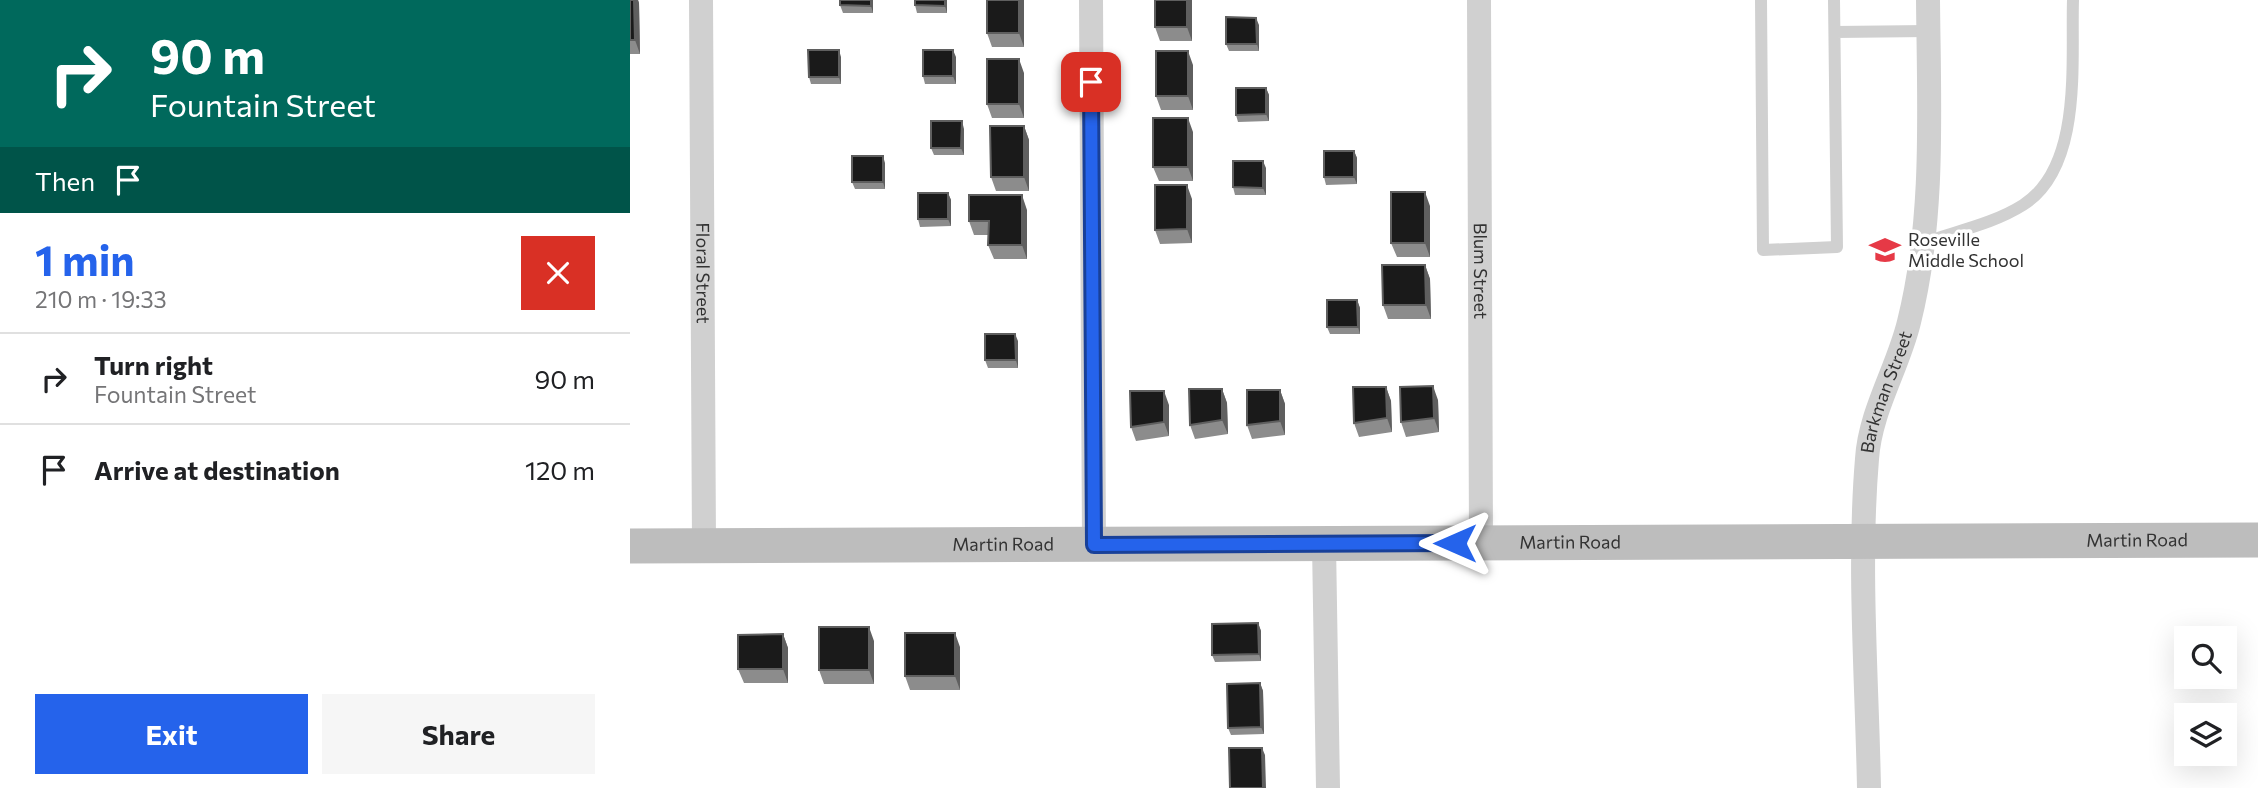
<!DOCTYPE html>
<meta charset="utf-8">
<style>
:root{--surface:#fff;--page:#f6f6f6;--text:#202124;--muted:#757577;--line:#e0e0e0;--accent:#2563eb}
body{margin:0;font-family:Commissioner,sans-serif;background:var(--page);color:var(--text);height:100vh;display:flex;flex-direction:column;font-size:26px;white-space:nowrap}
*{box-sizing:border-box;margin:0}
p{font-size:23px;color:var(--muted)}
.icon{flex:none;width:38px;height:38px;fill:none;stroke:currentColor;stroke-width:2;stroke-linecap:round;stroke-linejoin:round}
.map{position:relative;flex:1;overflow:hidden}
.sheet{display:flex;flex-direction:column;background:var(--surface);width:630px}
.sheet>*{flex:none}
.top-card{background:#00695c;color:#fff;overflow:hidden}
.controls{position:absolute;left:1544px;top:626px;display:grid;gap:14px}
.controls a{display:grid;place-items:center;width:63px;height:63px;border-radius:0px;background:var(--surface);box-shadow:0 7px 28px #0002;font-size:35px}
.pin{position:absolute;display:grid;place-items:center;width:60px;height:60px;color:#fff;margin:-30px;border-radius:14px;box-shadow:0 4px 10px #0006}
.me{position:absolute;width:77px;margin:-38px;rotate:270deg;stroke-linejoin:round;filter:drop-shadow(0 0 5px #0008)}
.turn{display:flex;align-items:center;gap:24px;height:147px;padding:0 35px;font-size:32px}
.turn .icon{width:91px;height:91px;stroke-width:2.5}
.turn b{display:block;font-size:49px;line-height:60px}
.then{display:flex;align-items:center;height:66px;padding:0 35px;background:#0003;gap:14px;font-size:26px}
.round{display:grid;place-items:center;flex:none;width:74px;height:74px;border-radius:0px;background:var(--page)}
.headline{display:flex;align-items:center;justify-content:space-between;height:119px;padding:0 35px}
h1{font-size:42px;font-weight:700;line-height:52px;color:var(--accent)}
.cta{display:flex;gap:14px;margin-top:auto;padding:14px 35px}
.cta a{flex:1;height:80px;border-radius:0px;background:var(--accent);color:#fff;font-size:28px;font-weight:700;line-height:80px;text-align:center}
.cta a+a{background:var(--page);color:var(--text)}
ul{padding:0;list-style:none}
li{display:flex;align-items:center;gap:21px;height:91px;padding:0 35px;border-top:2px solid var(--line)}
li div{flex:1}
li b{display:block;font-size:26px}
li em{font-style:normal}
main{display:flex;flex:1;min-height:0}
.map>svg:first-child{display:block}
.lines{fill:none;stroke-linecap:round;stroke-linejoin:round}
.lane{stroke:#d0d0d0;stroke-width:12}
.street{stroke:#d0d0d0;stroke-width:24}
.secondary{stroke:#bdbdbd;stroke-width:35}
.wall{fill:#8c8c8c}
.shaded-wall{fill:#5f5f5f}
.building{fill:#1a1a1a;stroke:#5f5f5f;stroke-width:2}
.route-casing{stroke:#184099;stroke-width:18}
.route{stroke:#2563eb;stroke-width:12}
.labels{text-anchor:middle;stroke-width:7;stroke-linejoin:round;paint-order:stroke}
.poi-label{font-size:18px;fill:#333;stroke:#fff;text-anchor:start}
.street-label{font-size:18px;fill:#333;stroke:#fff}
</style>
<main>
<section class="sheet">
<div class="top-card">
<div class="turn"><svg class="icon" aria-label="right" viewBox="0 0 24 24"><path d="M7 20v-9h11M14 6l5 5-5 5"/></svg><div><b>90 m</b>Fountain Street</div></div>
<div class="then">Then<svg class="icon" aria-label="arrive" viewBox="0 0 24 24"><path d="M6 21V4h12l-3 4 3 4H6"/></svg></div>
</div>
<div class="headline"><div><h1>1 min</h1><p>210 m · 19:33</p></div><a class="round" style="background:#d93025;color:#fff"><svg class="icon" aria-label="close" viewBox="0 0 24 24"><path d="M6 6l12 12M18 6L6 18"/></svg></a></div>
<ul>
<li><svg class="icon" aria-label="right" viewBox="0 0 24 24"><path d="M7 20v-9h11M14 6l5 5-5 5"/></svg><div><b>Turn right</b><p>Fountain Street</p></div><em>90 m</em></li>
<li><svg class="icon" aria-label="arrive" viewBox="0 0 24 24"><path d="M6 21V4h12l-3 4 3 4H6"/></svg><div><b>Arrive at destination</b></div><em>120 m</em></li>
</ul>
<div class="cta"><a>Exit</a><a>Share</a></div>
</section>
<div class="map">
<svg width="1628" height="788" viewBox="0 0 1628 788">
<rect width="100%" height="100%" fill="#fff"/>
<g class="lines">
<!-- lane -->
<path class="lane" d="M 1131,0 L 1133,250 L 1207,247 L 1204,0
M 1205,32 L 1298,31
M 1293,243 C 1326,231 1363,224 1393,205 C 1453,167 1441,62 1443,0"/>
<!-- street -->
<g class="street">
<path id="s1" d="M 71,0 L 74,545"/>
<path d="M 461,0 L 464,545"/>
<path id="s2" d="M 849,0 L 851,543"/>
<path d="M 694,544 L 698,788"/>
<path id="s3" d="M 1239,788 C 1237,680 1228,566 1237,459 C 1240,411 1268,368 1279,322 C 1305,218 1299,107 1298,0"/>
</g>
<!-- secondary -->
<path class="secondary" id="s4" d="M 0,546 L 1628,540"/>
</g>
<!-- wall -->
<path class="wall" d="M 0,0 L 8,0 L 9,3 L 10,54 L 0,54 Z
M 243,0 L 243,13 L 213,13 L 210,5 Z
M 317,0 L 317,13 L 287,13 L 285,5 Z
M 562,0 L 562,41 L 530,41 L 525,27 Z
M 394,2 L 394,47 L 362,47 L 357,33 Z
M 629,25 L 629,51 L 599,51 L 596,44 Z
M 211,57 L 211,84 L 181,84 L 179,77 Z
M 326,57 L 326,84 L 295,84 L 293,76 Z
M 563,65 L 563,110 L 531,110 L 526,96 Z
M 394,73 L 394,118 L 362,118 L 357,104 Z
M 636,88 L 639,95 L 639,121 L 608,122 L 606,115 Z
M 394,126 L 399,140 L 399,191 L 366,191 L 361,177 Z
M 334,129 L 334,155 L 304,155 L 301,148 Z
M 563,132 L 563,181 L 529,181 L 523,167 Z
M 724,151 L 727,158 L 727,184 L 696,185 L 694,177 Z
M 255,163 L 255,189 L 225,189 L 222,182 Z
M 636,168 L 636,195 L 605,195 L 603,187 Z
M 318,193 L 321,200 L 321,226 L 290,227 L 288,219 Z
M 562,199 L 562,243 L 530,244 L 525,230 Z
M 800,206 L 800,257 L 767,257 L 761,243 Z
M 397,210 L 397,259 L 364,259 L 358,245 L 358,235 L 344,235 L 339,221 Z
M 795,265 L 800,279 L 801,319 L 758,319 L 753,305 Z
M 727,300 L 730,308 L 730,334 L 700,334 L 697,327 Z
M 388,341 L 388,368 L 358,368 L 355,360 Z
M 756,387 L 761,401 L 762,432 L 729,437 L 724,423 Z
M 592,389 L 597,403 L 598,434 L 565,439 L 560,425 Z
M 650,390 L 655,404 L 655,435 L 622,439 L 617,425 Z
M 808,400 L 809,432 L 776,437 L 771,422 Z
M 539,405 L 539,436 L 506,441 L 501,427 Z
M 628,623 L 631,631 L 631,661 L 585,662 L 582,655 Z
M 153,634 L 158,648 L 158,683 L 114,683 L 108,669 Z
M 244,641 L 244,684 L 194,684 L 189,670 Z
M 330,647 L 330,690 L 280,690 L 275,676 Z
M 630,683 L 633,691 L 634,734 L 601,735 L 598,728 Z"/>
<!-- shaded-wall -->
<path class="shaded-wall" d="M 4,0 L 8,0 L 9,3 L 10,54 L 5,40 Z
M 241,0 L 243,0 L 243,13 L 241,6 Z
M 315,0 L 317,0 L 317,13 L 315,6 Z
M 389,0 L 394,0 L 394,47 L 389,33 Z
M 557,0 L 562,0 L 562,41 L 557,27 Z
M 626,18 L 629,25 L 629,51 L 627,44 Z
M 209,50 L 211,57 L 211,84 L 209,77 Z
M 323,50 L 326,57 L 326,84 L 323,76 Z
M 558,51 L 563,65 L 563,110 L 558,96 Z
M 389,59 L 394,73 L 394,118 L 389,104 Z
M 636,88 L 639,95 L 639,121 L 636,114 Z
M 558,118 L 563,132 L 563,181 L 558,167 Z
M 332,121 L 334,129 L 334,155 L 331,148 Z
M 394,126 L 399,140 L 399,191 L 394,177 Z
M 724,151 L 727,158 L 727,184 L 724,177 Z
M 253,156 L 255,163 L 255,189 L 253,182 Z
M 633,161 L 636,168 L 636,195 L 633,188 Z
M 557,185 L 562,199 L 562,243 L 557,229 Z
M 795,192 L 800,206 L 800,257 L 795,243 Z
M 318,193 L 321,200 L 321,226 L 318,219 Z
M 392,195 L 397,210 L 397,259 L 392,245 Z
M 795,265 L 800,279 L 801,319 L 796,305 Z
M 727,300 L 730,308 L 730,334 L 728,327 Z
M 385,334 L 388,341 L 388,368 L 386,360 Z
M 803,386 L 808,400 L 809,432 L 804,418 Z
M 756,387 L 761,401 L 762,432 L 757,418 Z
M 592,389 L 597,403 L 598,434 L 592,420 Z
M 650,390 L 655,404 L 655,435 L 650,421 Z
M 534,391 L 539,405 L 539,436 L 534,422 Z
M 628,623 L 631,631 L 631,661 L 629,654 Z
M 239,627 L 244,641 L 244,684 L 239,670 Z
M 325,633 L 330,647 L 330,690 L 325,676 Z
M 153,634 L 158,648 L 158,683 L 153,669 Z
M 630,683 L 633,691 L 634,734 L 631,727 Z
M 632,748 L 635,755 L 636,788 L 633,788 Z"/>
<!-- building -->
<path class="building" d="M 0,0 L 4,0 L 5,40 L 0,40 Z
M 210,0 L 241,0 L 241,6 L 210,5 Z
M 285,0 L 315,0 L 315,6 L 285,5 Z
M 357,0 L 389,0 L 389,33 L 357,33 Z
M 525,0 L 557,0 L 557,27 L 525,27 Z
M 596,17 L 626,18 L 627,44 L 596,44 Z
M 178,50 L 209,50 L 209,77 L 179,77 Z
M 293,50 L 323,50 L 323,76 L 293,76 Z
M 526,51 L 558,51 L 558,96 L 526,96 Z
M 357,59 L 389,59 L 389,104 L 357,104 Z
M 606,88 L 636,88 L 636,114 L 606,115 Z
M 523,118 L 558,118 L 558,167 L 523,167 Z
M 301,121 L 332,121 L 331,148 L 301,148 Z
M 360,126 L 394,126 L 394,177 L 361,177 Z
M 694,151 L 724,151 L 724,177 L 694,177 Z
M 222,156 L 253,156 L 253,182 L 222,182 Z
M 603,161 L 633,161 L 633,188 L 603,187 Z
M 525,185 L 557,185 L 557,229 L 525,230 Z
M 761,192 L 795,192 L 795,243 L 761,243 Z
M 288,193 L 318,193 L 318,219 L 288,219 Z
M 339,195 L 392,195 L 392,245 L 358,245 L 359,221 L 339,221 Z
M 752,265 L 795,265 L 796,305 L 753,305 Z
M 697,300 L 727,300 L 728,327 L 697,327 Z
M 355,334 L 385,334 L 386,360 L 355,360 Z
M 803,386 L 804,418 L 771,422 L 770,387 Z
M 723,387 L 756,387 L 757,418 L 724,423 Z
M 559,389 L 592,389 L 592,420 L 560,425 Z
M 617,390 L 650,390 L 650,421 L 617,425 Z
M 500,391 L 534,391 L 534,422 L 501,427 Z
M 628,623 L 629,654 L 582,655 L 582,624 Z
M 189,627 L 239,627 L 239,670 L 189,670 Z
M 275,633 L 325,633 L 325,676 L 275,676 Z
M 153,634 L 153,669 L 108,669 L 108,635 Z
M 630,683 L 631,727 L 598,728 L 597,684 Z
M 599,748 L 632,748 L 633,788 L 600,788 Z"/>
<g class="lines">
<!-- route casing -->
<g class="route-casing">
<path id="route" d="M 461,82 L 464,545 L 825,543"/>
</g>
<!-- route -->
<use href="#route" class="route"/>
</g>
<!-- icons -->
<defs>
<g id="school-bare" transform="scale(2.415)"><path d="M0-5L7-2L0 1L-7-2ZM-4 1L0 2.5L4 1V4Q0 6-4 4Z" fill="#e63946" stroke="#fff" stroke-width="2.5" paint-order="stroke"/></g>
</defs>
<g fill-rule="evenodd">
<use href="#school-bare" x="1255" y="250"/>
</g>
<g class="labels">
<!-- poi labels -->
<g class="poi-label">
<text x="1278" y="246">Roseville<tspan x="1278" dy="21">Middle School</tspan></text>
</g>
<!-- street labels -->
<g class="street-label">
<text dy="6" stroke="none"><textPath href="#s2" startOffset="271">Blum Street</textPath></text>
<text dy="6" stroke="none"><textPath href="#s1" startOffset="273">Floral Street</textPath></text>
<text dy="6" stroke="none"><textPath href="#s3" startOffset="399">Barkman Street</textPath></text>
<text dy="6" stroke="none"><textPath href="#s4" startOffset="1507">Martin Road</textPath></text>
<text dy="6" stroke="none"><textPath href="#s4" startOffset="940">Martin Road</textPath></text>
<text dy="6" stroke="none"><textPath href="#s4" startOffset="373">Martin Road</textPath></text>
</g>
</g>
</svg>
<div class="controls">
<a><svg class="icon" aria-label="search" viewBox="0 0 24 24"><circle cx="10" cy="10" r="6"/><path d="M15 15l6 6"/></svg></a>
<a><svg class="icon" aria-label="layers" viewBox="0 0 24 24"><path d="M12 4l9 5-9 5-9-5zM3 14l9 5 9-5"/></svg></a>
</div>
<div class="pin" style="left:461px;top:82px;background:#d93025"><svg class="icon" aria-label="arrive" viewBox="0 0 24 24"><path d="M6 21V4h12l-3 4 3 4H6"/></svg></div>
<svg class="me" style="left:825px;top:543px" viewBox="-20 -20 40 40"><path d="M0-17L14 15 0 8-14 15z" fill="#2563eb" stroke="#fff" stroke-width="4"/></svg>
</div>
</main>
